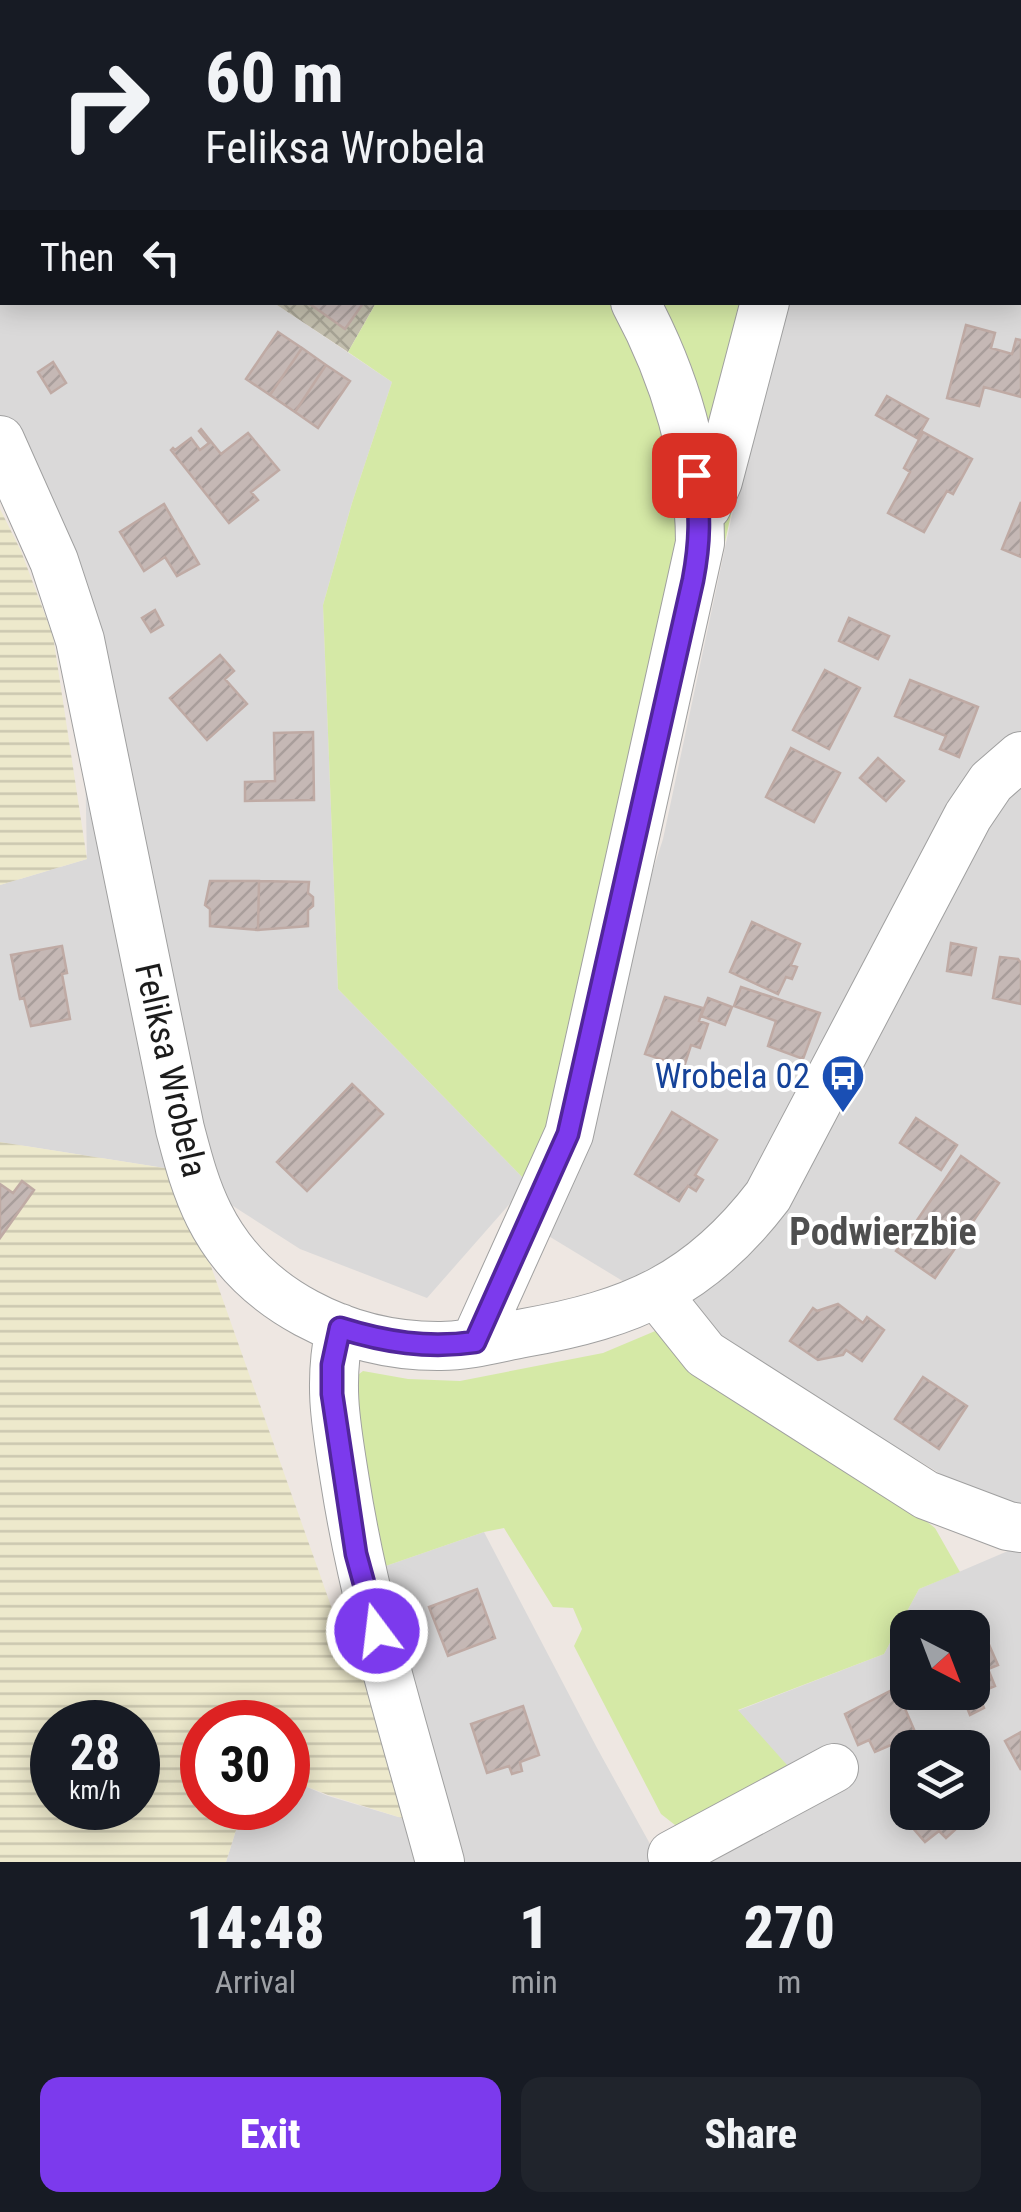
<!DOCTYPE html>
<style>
:root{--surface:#171b24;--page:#20242c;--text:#f1f3f6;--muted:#9ea1a6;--accent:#7c3aed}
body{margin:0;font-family:"Roboto Condensed",sans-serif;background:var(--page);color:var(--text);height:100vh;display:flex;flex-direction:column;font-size:38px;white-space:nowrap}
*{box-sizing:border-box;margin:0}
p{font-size:32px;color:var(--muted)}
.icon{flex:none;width:55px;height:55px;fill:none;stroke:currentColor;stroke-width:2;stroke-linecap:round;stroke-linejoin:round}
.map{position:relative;height:1862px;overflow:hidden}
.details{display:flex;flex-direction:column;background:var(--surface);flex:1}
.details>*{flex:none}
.top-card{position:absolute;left:0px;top:0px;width:1022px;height:305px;box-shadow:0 5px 25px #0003;background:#171b24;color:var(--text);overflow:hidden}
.needle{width:65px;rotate:138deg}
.buttons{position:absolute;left:890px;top:1610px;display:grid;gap:20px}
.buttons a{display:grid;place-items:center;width:100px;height:100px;border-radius:20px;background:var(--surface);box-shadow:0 5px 25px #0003;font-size:50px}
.speed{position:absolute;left:30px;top:1700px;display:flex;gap:20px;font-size:50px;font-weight:700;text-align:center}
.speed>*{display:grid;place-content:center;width:130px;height:130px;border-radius:50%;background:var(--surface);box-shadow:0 5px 25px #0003;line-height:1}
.speed small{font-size:25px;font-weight:400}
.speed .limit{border:15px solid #d22;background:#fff;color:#111}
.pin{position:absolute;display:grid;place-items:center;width:85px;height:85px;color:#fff;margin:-42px;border-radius:20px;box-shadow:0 5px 15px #0006}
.me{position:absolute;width:110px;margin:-55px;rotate:345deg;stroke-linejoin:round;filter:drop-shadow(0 0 8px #0008)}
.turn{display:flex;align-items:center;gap:35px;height:210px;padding:0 40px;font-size:45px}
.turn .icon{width:130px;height:130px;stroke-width:2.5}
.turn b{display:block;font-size:70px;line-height:85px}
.then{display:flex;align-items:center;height:95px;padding:0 40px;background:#0003;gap:20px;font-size:38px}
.eta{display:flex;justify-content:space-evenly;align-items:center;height:170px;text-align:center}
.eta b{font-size:60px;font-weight:800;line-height:70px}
.action{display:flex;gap:20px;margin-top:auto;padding:20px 40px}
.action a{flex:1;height:115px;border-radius:20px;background:var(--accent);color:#fff;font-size:40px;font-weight:800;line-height:115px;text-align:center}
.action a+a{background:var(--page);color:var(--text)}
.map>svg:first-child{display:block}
.residential{fill:#dad9d9;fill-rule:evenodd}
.construction{fill:url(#construction-cross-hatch)}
.farmland{fill:url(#farmland-rules);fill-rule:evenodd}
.grass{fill:#d5e9a6}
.building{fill:url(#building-hatch);stroke:#bfaaa4;stroke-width:2.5}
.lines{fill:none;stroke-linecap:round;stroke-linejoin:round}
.minor-casing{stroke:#a0a0a0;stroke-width:50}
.minor{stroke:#fff;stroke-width:48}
.route-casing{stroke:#51269a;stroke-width:25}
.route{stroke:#7c3aed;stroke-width:18}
.labels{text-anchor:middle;stroke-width:8;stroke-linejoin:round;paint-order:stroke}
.street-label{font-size:35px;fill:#1c1c1c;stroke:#fff}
.transit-label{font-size:35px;fill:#164399;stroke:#fff;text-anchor:end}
.neighbourhood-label{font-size:38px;font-weight:bold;fill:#4f4f4f;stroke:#fff}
</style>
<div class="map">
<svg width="1021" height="1862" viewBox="0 0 1021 1862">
<defs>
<pattern id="construction-cross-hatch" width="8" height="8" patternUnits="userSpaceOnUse" patternTransform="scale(2.5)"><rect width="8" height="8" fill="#c2bead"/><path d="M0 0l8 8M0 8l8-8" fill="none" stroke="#a6a394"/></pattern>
<pattern id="farmland-rules" width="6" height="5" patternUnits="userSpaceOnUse" patternTransform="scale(2.5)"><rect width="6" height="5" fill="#ede9cc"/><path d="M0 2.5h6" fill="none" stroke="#cbc7af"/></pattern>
<pattern id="building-hatch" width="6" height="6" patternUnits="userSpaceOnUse" patternTransform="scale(2.5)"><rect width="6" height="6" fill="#c5b8b5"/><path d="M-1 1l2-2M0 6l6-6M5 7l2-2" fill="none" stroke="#a99e9b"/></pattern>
</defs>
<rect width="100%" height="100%" fill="#eee7e2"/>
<!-- residential -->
<path class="residential" d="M 0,0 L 33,0 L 2,2 L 2,302 L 274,303 L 392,382 L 352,503 L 323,605 L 338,989 L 528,1183 L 427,1298 L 300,1249 L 177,1170 L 0,1142 L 0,885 L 87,859 L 83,661 L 0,490 Z
M 1021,188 L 1021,1862 L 701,1862 L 737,1711 L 884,1654 L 919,1589 L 1015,1548 L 982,1499 L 537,1229 L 663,839 L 762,374 L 782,303 L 1020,302 ZM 908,1628 L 972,1628 L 972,1692 L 908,1692 ZM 908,1748 L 972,1748 L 972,1812 L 908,1812 Z
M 484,1532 L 597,1748 L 660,1862 L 226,1862 L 243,1808 L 288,1808 L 288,1779 L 328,1796 L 405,1819 L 377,1569 Z"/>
<!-- construction -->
<path class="construction" d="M 274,303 L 376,303 L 348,352 Z"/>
<!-- farmland -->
<path class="farmland" d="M 0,509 L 21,551 L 53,636 L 87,859 L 0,885 Z
M 0,1142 L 177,1170 L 349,1657 L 377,1702 L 405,1819 L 328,1795 L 288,1779 L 288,1722 L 202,1722 L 202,1808 L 243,1808 L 226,1862 L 0,1862 ZM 52,1722 L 138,1722 L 138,1808 L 52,1808 Z"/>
<!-- grass -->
<path class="grass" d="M 376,303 L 621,303 L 688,503 L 572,1068 L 528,1183 L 338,989 L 323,605 L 352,503 L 392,382 L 348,352 Z
M 648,303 L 782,303 L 762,374 L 721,560 L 697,427 Z
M 660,1329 L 850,1462 L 935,1528 L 960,1572 L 919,1589 L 884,1654 L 738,1710 L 795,1774 L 684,1832 L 661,1814 L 574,1646 L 582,1629 L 573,1608 L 553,1607 L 504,1528 L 484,1532 L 377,1569 L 354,1378 L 363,1371 L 408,1379 L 460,1381 L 603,1353 Z"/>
<!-- building -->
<path class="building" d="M 307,302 L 364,302 L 345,329 Z
M 966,325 L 995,333 L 991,348 L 1012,354 L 1016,339 L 1021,340 L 1021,397 L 984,387 L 979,406 L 947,398 Z
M 278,332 L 302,348 L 270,395 L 246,379 Z
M 302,348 L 326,365 L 295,412 L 270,395 Z
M 53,362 L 66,383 L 51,393 L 38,372 Z
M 326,365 L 350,381 L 318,428 L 295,412 Z
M 887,396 L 928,419 L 917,438 L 876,415 Z
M 201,429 L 221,454 L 248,433 L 279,470 L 251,492 L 258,500 L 229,523 L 171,450 L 173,448 L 175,450 L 191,438 L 200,450 L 209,443 L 199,431 Z
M 923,432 L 972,459 L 953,494 L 947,491 L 924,532 L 888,513 L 910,472 L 904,468 Z
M 1021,502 L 1021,557 L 1002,549 Z
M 164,504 L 199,564 L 177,576 L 165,557 L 144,571 L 120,532 Z
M 155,610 L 163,625 L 151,632 L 142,618 Z
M 849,618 L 889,636 L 878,659 L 839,641 Z
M 220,655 L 234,671 L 225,679 L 247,704 L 207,740 L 170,698 Z
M 825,670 L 860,688 L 829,749 L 793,730 Z
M 910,680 L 978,707 L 959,757 L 940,749 L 946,736 L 895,716 Z
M 313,732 L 314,800 L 245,801 L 245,782 L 275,781 L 274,733 Z
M 791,748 L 840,773 L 814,822 L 766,797 Z
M 878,758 L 904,781 L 886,801 L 860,778 Z
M 210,881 L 259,881 L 258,930 L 210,926 L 210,909 L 205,905 Z
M 259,881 L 309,882 L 308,893 L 313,897 L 313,906 L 308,910 L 308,926 L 258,930 Z
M 752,922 L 800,944 L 791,965 L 797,967 L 792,979 L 786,977 L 778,994 L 730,972 Z
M 951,943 L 976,948 L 971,975 L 947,971 Z
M 62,946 L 67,973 L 62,974 L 70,1019 L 31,1026 L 24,998 L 20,999 L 11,955 Z
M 1000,957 L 1018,959 L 1021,963 L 1021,1004 L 993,998 Z
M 741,987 L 820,1013 L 803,1059 L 768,1046 L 776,1021 L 734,1006 Z
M 665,997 L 703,1008 L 699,1021 L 708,1024 L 700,1048 L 691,1045 L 684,1067 L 645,1054 Z
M 708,998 L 732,1007 L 725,1025 L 701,1016 Z
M 352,1084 L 383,1114 L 307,1191 L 277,1162 Z
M 672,1112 L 717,1140 L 695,1175 L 703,1180 L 696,1191 L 688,1186 L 679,1201 L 635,1174 Z
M 916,1118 L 957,1145 L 941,1170 L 900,1143 Z
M 961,1156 L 999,1183 L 935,1278 L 896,1251 Z
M 22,1181 L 34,1190 L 0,1238 L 0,1184 L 13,1193 Z
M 838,1304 L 863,1323 L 867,1317 L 884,1330 L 862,1361 L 846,1350 L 843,1355 L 818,1360 L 790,1341 L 813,1308 L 817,1311 Z
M 923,1377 L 967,1406 L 939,1449 L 895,1419 Z
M 477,1589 L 495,1638 L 448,1656 L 429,1607 Z
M 983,1631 L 998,1665 L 988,1669 L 995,1686 L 978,1693 L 984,1708 L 970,1715 L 964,1700 L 948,1707 L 942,1692 L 972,1692 L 972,1636 Z
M 896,1688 L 916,1734 L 875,1752 L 869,1740 L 858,1745 L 845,1714 Z
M 523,1706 L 539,1755 L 520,1762 L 522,1771 L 512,1774 L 509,1766 L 487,1773 L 471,1724 Z
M 1021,1732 L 1021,1770 L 1005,1741 Z
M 908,1799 L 908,1812 L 959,1812 L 949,1821 L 956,1829 L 946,1838 L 939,1831 L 925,1842 L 892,1804 L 897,1808 Z"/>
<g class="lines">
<!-- minor casing -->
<g class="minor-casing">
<path id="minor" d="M 571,2 L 572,0
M 865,2 L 866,0
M 0,440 L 54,561 L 80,640 L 180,1129 C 188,1159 195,1187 209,1215 C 252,1301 348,1347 441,1346 C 469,1346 497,1338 524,1333 C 632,1314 700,1285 768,1196 L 968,816 L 991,782 L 1021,756
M 700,509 L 707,506 L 718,481 L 765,302
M 657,1294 L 705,1354 L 926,1495 L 1008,1526 L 1021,1528
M 340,1328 C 328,1384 336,1425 345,1481 C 365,1610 406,1736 440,1862
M 475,1342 L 569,1134 L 700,543 C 700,460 675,376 635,302
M 674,1862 L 672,1855 L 834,1768"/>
</g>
<!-- minor -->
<use href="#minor" class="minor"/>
</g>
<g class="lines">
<!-- route casing -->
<g class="route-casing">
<path id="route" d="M 377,1631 L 356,1554 L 332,1394 L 332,1365 L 340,1328 C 385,1342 428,1349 475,1342 L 568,1134 L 693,580 C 700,543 701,512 694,475"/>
</g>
<!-- route -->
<use href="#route" class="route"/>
</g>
<!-- icons -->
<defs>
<g id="bus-pin" transform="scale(2.25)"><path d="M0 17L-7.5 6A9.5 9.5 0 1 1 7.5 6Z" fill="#1a4fb4" stroke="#fff"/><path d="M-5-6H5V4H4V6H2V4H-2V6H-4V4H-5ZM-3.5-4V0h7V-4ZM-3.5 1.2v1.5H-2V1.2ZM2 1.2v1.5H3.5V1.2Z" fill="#fff"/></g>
</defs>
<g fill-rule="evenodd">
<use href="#bus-pin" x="843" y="1076"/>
</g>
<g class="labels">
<!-- street labels -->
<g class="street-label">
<text transform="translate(171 1070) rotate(77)" y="12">Feliksa Wrobela</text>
</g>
<!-- transit labels -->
<g class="transit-label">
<text x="810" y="1088">Wrobela 02</text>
</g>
<!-- neighbourhood labels -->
<g class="neighbourhood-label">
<text x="883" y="1245">Podwierzbie</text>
</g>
</g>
</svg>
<div class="buttons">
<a><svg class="needle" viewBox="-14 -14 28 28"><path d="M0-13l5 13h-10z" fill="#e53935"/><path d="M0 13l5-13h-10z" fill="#9ea1a6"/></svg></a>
<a><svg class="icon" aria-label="layers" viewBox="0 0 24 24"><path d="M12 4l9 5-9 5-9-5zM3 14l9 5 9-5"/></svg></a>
</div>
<div class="speed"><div>28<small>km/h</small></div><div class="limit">30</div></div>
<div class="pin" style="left:694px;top:475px;background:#d93025"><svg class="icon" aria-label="arrive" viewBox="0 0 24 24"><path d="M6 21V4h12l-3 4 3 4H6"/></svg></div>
<svg class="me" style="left:377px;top:1631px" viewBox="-20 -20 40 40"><circle r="17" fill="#7c3aed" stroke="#fff" stroke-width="3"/><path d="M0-11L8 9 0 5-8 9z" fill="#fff"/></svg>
<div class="top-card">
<div class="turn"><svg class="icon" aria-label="right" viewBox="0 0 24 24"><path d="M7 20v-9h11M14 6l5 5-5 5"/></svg><div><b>60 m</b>Feliksa Wrobela</div></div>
<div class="then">Then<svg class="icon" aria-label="left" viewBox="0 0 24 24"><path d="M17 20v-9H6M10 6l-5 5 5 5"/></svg></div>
</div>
</div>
<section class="details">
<div class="eta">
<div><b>14:48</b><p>Arrival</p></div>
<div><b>1</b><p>min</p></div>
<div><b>270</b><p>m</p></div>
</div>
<div class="action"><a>Exit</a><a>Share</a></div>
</section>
